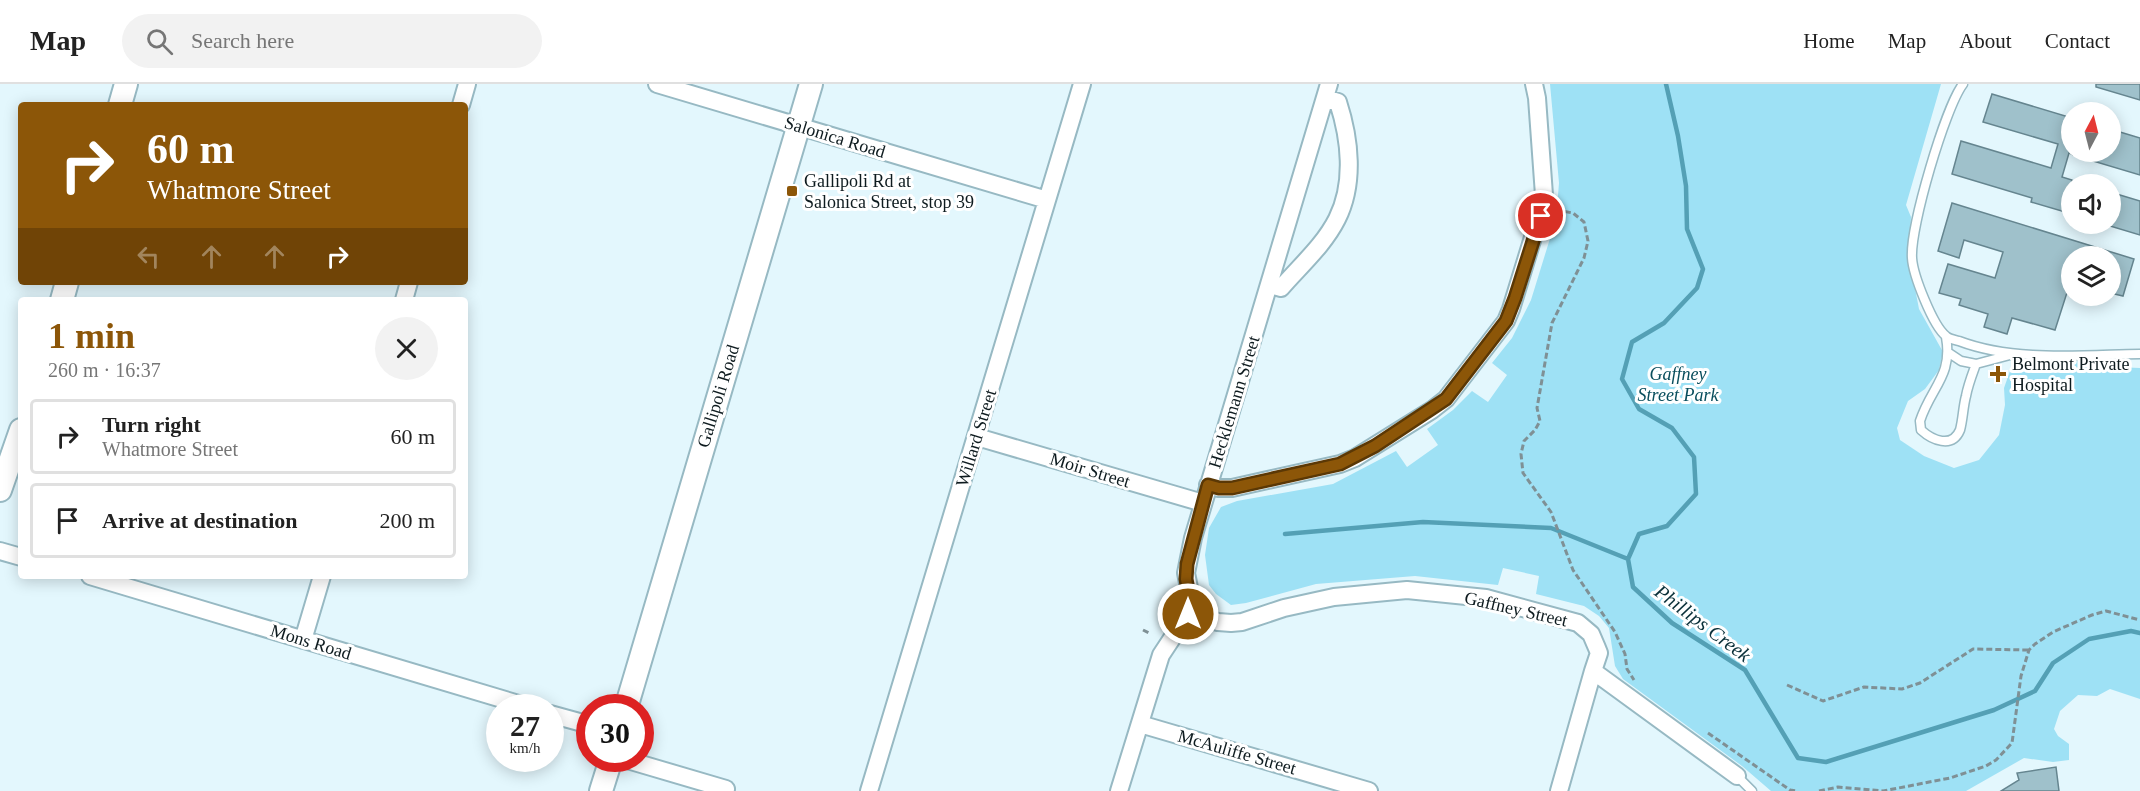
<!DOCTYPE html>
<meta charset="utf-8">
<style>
:root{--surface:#fff;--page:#f2f2f2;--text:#222;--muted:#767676;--line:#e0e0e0;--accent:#8c5608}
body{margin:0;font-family:"Times New Roman",serif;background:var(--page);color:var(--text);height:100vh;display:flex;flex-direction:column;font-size:22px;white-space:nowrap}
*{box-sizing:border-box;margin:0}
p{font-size:20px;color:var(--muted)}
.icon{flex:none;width:33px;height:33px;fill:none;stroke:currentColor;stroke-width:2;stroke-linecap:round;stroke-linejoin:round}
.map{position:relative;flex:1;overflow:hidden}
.sheet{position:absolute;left:18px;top:213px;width:450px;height:282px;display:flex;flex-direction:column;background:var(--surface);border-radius:6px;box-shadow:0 3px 15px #0003}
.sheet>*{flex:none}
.banner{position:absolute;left:18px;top:18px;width:450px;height:183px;border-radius:6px;box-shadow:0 3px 15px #0003;background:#8c5608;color:#fff;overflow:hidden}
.needle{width:39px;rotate:7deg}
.fabs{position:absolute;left:2061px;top:18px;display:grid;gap:12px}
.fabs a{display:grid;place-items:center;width:60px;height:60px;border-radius:50%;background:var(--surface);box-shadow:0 3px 15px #0003;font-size:30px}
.speed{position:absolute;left:486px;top:610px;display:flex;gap:12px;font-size:30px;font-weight:700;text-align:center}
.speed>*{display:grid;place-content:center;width:78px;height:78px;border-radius:50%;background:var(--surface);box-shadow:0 3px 15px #0003;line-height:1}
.speed small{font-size:15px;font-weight:400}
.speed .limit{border:9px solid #d22;background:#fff;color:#111}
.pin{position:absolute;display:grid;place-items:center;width:51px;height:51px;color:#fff;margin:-26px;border:3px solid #fff;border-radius:50%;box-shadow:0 2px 6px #0007}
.me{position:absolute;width:66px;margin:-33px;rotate:0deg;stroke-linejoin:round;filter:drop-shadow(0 0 4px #0008)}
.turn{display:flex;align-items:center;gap:21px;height:126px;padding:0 30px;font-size:27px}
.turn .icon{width:78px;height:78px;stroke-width:2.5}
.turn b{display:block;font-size:42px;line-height:51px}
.lanes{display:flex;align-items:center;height:57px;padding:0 30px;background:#0003;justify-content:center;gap:30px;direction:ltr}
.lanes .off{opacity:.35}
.round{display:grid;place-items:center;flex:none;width:63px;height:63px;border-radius:32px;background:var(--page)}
.headline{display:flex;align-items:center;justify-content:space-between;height:102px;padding:0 30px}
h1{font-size:36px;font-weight:600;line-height:45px;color:var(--accent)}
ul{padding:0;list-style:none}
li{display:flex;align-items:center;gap:18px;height:75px;margin:0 12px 9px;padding:0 18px;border:3px solid var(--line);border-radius:6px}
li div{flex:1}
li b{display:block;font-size:22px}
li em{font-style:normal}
header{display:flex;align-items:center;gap:36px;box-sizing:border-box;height:84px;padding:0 30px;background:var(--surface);border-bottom:2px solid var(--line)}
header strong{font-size:28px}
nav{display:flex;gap:33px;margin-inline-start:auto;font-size:21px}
.search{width:420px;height:54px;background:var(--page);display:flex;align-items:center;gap:15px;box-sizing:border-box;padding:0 21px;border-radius:33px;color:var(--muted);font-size:22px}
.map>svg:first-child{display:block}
.green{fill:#9ee1f5}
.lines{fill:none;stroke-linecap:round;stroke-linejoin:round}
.stream{stroke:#54a0b5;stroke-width:4.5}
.building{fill:#9fc1cb;stroke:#65858f;stroke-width:1.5}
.lane-casing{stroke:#97b9c3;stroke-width:11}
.street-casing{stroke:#97b9c3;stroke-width:20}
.secondary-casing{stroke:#97b9c3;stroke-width:26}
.path{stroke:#7f9095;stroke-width:3;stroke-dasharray:6 3;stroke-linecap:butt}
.lane{stroke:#fff;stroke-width:8}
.street{stroke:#fff;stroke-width:16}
.secondary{stroke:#fff;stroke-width:22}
.route-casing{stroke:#5b3805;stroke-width:15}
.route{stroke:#8c5608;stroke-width:10}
.poi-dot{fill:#8c5608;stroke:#fff;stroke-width:2}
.labels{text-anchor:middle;stroke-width:6;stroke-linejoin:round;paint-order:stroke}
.street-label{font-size:18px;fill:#0e1b1f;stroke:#fff}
.poi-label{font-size:18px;fill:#0e1b1f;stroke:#fff;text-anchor:start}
.park-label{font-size:18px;font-style:italic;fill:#094e5d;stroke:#fff}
.water-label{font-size:20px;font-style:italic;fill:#0b313a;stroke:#fff}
</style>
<header>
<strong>Map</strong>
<div class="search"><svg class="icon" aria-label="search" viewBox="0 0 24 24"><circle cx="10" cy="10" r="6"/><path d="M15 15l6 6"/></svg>Search here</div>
<nav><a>Home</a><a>Map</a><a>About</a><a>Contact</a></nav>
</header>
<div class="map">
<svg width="2140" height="707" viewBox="0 0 2140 707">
<rect width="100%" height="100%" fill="#e3f7fd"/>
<!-- green -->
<path class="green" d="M 1550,0 L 1941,0 L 1906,121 L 1911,133 L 1909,173 L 1919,225 L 1943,268 L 1939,286 L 1925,305 L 1908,317 L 1897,344 L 1900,356 L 1924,372 L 1954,384 L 1979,376 L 1999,351 L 2005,321 L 2004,304 L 2010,287 L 2022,277 L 2068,274 L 2115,283 L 2140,284 L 2140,615 L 2110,605 L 2097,612 L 2078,611 L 2060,627 L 2054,645 L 2058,652 L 2069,660 L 2069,676 L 2053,678 L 2024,674 L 1966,707 L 1771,707 L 1742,682 L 1623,595 L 1615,582 L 1609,544 L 1599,532 L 1584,522 L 1536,510 L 1539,492 L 1503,484 L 1498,501 L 1415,492 L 1316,500 L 1246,519 L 1231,521 L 1216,510 L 1209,501 L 1205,471 L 1209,444 L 1221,423 L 1237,417 L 1333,400 L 1396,367 L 1407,383 L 1438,361 L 1427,345 L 1453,326 L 1472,307 L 1488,318 L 1507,291 L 1492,279 L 1512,254 L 1531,216 L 1556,135 L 1559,99 Z"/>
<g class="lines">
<!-- stream -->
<path class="stream" d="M 1666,0 L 1678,52 L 1686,102 L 1687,145 L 1703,185 L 1697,204 L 1664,239 L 1632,258 L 1622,295 L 1639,325 L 1672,344 L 1694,373 L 1696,410 L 1667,442 L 1639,450 L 1628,475 L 1633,503 L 1672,539 L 1745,586 L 1798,674 L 1826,678 L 1994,626 L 2035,607 L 2053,579 L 2089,555 L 2131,547 L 2140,549
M 1285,450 L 1423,438 L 1551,444 L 1628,475"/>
</g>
<!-- building -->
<path class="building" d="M 2096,0 L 2140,0 L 2140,16 L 2096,3 Z
M 1992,10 L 2072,34 L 2072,70 L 2069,69 L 2062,93 L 2072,96 L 2072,130 L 2031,118 L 2032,114 L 1952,90 L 1961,57 L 2051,84 L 2058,60 L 1983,38 Z
M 2110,45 L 2140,54 L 2140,91 L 2073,71 L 2074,68 L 2110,68 Z
M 2110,108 L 2140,117 L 2140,151 L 2110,142 Z
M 1952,119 L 2134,175 L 2123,212 L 2110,209 L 2110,172 L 2072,172 L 2072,193 L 2055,246 L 2012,234 L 2007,250 L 1984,243 L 1988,230 L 1959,221 L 1961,215 L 1939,209 L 1948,180 L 1995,194 L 2003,168 L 1964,156 L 1959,174 L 1938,167 Z
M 2056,683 L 2059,707 L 2001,707 L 2019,696 L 2017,689 Z"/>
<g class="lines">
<!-- lane casing -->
<g class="lane-casing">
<path id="lane" d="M 1963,0 C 1945,24 1910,143 1912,174 C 1913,191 1933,242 1946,252 C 1949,255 1955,256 1959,257 C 2014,278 2082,271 2140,270
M 1946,253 C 1953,292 1931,303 1920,337 L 1921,346 C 1932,356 1952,365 1960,346 C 1963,335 1963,323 1966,312 C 1968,301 1972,291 1976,280 L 2010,271
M 1949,269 L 1961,277 L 1976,280
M 1737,692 L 1752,707"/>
</g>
<!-- street casing -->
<g class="street-casing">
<path id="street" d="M 657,0 L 1047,116
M 461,21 L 467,0
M 1270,201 L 1281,204 C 1300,182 1324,161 1337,135 C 1355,99 1350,55 1338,18 L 1325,14
M 404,216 L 409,198
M 977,353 L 1203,419
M 1208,401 L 1219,404 L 1232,404 L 1340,380 L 1355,374 L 1432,326 L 1446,315 L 1506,237 L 1511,225 L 1542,124 L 1544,111 L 1537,14 L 1534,0
M 0,467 L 21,473
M 90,492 L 532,624
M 1188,530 L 1218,538 L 1231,539 L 1242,538 L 1284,524 L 1334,513 L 1407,506 L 1486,514 L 1578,539 L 1591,550 L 1597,564 L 1599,569 L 1593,587 L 1737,692
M 303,556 L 322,492
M 550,630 L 590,641
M 1140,640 L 1369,707
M 624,675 L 726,705
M 869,707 L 1082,0
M 1119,707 L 1161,571 L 1188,530 L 1190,509 L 1186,489 L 1193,454 L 1329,0
M 1559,707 L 1593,587"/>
</g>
<!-- secondary casing -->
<g class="secondary-casing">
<path id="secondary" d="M 120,21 L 126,0
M 62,216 L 67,198
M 0,406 L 21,346
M 626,624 L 811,0
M 601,707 L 611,675"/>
</g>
<!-- path -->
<path class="path" d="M 1556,126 L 1573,129 L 1584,138 L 1588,157 L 1584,174 L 1552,239 L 1537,324 L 1540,337 L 1535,346 L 1524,357 L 1521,370 L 1523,389 L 1551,428 L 1573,486 L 1615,548 L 1625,570 L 1627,585 L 1634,596
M 1143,546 L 1151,550
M 1787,601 L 1823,617 L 1864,603 L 1902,605 L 1920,599 L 1973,565 L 2029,566
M 640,643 L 643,634
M 1708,649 L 1790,706 L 1796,707
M 1819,707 L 1838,703 L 1883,707 L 1950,694 L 1986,682 L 1996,676 L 2012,659 L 2021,592 L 2029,566 L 2035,560 L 2053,548 L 2092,531 L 2106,527 L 2140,536"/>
<!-- lane -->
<use href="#lane" class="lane"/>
<!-- street -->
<use href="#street" class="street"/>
<!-- secondary -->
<use href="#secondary" class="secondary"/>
</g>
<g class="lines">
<!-- route casing -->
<g class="route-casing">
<path id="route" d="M 1188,530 L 1190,517 L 1186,495 L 1187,480 L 1208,401 L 1219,404 L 1232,404 L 1340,380 L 1375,362 L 1446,315 L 1506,237 L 1515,214 L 1541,132"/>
</g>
<!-- route -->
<use href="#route" class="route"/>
</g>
<!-- markers -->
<g class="poi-dot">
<rect x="786" y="101" width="12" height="12" rx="3"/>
<path d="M1995 281h6v6h6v6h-6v6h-6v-6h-6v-6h6z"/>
</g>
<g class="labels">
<!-- street labels -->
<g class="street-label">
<text transform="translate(835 53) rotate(17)" y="6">Salonica Road</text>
<text transform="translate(718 312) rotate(-73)" y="6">Gallipoli Road</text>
<text transform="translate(1234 318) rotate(-73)" y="6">Hecklemann Street</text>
<text transform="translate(976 354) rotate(-73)" y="6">Willard Street</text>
<text transform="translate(1090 386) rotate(17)" y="6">Moir Street</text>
<text transform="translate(1516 525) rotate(13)" y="6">Gaffney Street</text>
<text transform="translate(311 558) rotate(17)" y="6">Mons Road</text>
<text transform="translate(1237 668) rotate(16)" y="6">McAuliffe Street</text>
</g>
<!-- poi labels -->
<g class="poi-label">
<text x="804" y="103">Gallipoli Rd at<tspan x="804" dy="21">Salonica Street, stop 39</tspan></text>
<text x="2012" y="286">Belmont Private<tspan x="2012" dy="21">Hospital</tspan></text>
</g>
<!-- park labels -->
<g class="park-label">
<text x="1678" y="296">Gaffney<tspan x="1678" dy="21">Street Park</tspan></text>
</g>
<!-- water labels -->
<g class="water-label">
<text transform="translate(1703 539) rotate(37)" y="7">Phillips Creek</text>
</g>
</g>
</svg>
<div class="fabs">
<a><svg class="needle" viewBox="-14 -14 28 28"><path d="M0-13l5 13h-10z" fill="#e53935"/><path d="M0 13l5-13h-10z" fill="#767676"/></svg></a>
<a><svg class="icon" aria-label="sound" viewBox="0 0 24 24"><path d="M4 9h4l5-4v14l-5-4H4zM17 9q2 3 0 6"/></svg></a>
<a><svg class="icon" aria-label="layers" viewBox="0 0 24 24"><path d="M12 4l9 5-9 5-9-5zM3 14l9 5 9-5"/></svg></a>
</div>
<div class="speed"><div>27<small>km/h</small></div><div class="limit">30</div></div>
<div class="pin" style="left:1541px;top:132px;background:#d93025"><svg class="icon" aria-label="arrive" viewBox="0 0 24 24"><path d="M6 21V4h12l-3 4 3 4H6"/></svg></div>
<svg class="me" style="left:1188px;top:530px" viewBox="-20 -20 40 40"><circle r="17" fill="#8c5608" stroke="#fff" stroke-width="3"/><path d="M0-11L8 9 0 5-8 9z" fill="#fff"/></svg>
<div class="banner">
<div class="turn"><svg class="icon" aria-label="right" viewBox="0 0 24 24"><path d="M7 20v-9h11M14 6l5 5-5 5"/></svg><div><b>60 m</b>Whatmore Street</div></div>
<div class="lanes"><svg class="icon off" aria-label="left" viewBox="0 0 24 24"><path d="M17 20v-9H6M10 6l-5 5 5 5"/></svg><svg class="icon off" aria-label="ahead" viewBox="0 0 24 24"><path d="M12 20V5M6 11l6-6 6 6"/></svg><svg class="icon off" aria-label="ahead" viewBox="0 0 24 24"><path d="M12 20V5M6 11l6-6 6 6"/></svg><svg class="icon" aria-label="right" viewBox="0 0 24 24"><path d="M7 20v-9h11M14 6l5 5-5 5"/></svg></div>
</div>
<section class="sheet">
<div class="headline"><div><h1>1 min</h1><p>260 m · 16:37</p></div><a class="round"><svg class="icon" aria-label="close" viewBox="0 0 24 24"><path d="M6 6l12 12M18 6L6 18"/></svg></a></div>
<ul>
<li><svg class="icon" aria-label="right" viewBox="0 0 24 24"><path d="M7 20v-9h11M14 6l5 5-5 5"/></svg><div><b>Turn right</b><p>Whatmore Street</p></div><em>60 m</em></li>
<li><svg class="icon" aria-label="arrive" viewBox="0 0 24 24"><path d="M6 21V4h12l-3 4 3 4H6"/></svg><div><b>Arrive at destination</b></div><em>200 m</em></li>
</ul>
</section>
</div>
